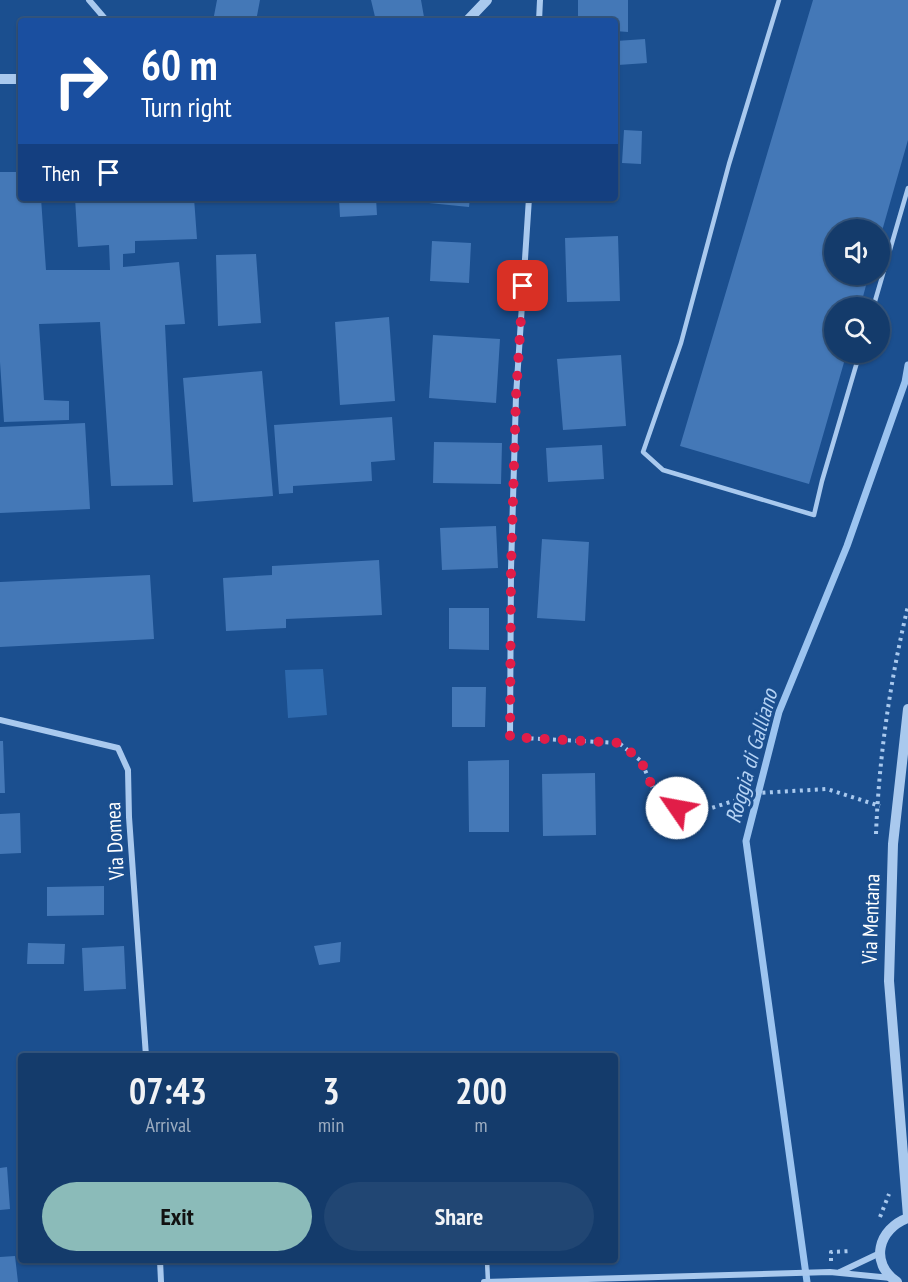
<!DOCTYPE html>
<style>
:root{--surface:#143b6b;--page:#214673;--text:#f1f3f6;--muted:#9dadc1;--line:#33557e;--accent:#8bbbb9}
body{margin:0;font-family:"PT Sans Narrow",sans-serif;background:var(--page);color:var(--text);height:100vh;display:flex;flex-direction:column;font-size:22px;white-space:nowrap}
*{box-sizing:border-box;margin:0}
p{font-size:20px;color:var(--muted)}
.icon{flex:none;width:33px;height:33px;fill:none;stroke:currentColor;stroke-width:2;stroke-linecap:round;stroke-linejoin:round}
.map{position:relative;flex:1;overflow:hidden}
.sheet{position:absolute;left:18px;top:1053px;width:600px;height:210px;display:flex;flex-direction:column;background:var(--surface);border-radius:6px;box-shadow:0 2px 4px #0004,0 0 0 2px var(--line)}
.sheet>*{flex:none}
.hud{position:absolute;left:18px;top:18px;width:600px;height:183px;border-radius:6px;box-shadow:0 2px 4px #0004,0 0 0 2px var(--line);background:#1a4fa0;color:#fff;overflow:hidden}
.fabs{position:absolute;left:824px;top:219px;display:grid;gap:12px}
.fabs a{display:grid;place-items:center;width:66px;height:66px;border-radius:50%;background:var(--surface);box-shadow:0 2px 4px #0004,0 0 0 2px var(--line);font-size:30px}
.pin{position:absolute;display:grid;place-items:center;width:51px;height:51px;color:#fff;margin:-26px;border-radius:12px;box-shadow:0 3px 9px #0006}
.me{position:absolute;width:66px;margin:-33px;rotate:303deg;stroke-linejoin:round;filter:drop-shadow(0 0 4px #0008)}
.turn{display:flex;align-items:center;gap:21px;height:126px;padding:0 24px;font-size:27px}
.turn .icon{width:78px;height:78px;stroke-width:2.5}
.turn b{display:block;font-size:42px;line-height:51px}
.then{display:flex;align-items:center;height:57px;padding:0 24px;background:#0003;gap:12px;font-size:22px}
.eta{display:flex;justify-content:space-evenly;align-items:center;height:102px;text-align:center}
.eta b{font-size:36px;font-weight:700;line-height:42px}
.button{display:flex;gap:12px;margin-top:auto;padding:12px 24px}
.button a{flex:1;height:69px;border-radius:36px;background:var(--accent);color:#111;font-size:24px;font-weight:700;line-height:69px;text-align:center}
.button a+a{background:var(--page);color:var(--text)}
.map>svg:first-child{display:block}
.green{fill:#2e69ad}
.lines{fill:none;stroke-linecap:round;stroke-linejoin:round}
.stream{stroke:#9cc4f0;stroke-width:7}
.building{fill:#4478b7}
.path{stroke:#a9c9ee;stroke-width:4;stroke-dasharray:3 4.5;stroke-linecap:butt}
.service{stroke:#a9c9ee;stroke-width:4.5}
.minor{stroke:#a9c9ee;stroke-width:6}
.tertiary{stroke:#a9c9ee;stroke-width:10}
.route{stroke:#e11d48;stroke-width:10;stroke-dasharray:0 18}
.labels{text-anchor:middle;stroke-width:6;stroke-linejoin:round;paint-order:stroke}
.street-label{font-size:21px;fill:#fff;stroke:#1b4f8f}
.water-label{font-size:22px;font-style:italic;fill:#b5d3f5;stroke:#1b4f8f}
</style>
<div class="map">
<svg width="908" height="1282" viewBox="0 0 908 1282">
<rect width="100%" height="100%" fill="#1b4f8f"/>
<!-- green -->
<path class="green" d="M 323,669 L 327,715 L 288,718 L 285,670 Z"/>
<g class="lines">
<!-- stream -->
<path class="stream" d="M 807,1282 L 746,841 L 779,712 L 847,546 L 905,382 L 908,365"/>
</g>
<!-- building -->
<path class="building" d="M 217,0 L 260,0 L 256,21 L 213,21 Z
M 371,0 L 421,0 L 424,17 L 404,21 L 376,21 Z
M 578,0 L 628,0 L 628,32 L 615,31 L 615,21 L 578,21 Z
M 813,0 L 908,0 L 908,140 L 880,238 L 879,230 L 834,230 L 834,274 L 869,274 L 860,308 L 834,308 L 834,352 L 847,352 L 809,484 L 680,446 Z
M 645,39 L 647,63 L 618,65 L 616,41 Z
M 624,130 L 642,131 L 641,164 L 622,163 Z
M 0,172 L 21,172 L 21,198 L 41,198 L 46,270 L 110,270 L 109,245 L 78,247 L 75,198 L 194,198 L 197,239 L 135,241 L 135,253 L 123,254 L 123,267 L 179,262 L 185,324 L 165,325 L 173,485 L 111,486 L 100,322 L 39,324 L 44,400 L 69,401 L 69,420 L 4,422 L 0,362 Z
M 339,198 L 376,198 L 377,215 L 340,217 Z
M 420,198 L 470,198 L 469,207 L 419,202 Z
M 618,236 L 620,301 L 567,302 L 565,238 Z
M 432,241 L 471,243 L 469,283 L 430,281 Z
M 256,254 L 261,323 L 218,326 L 216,255 Z
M 389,317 L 395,401 L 340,405 L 335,322 Z
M 433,335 L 500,339 L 496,403 L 429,398 Z
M 621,355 L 626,426 L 563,430 L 557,359 Z
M 262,371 L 273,496 L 193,502 L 183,378 Z
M 392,417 L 395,460 L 371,462 L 372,481 L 293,486 L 293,493 L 279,494 L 274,425 Z
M 85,423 L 90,509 L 0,513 L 0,427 Z
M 434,442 L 502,443 L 501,484 L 433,483 Z
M 602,445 L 604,479 L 548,482 L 546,448 Z
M 496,526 L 498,568 L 442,570 L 440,528 Z
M 542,539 L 589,542 L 585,621 L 537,618 Z
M 379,560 L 382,615 L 286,619 L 286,628 L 226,631 L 223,578 L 272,575 L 272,566 Z
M 150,575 L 154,639 L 0,647 L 0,582 Z
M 449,608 L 489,608 L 489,650 L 449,649 Z
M 452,687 L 486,687 L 485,727 L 452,727 Z
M 0,741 L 3,741 L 5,793 L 0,793 Z
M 509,760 L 509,832 L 469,832 L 468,761 Z
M 595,773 L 596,835 L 543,836 L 542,774 Z
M 20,813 L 21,853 L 0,854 L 0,814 Z
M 104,886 L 104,915 L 47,916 L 47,887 Z
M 341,942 L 340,962 L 319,965 L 314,946 Z
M 28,943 L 65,944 L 64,964 L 27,964 Z
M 124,946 L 126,989 L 84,991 L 82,948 Z
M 7,1167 L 10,1209 L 0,1210 L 0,1168 Z
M 15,1256 L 18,1282 L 0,1282 L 0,1257 Z"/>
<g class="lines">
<!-- path -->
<path class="path" d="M 523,738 L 619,743 L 641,761 L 659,802 L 696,813 L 758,793 L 827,789 L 880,806
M 876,834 C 879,757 890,681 908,606
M 880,1217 L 889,1194
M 831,1261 L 831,1252 L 850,1251"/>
<!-- service -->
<path class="service" d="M 779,0 L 729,164 L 681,343 L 643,452 L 663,470 L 814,515 L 822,481 L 860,352
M 873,308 L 908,188
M 487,1260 L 488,1282"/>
<!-- minor -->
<path class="minor" d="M 89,0 L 107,21
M 539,21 L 540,0
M 0,720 L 118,748 L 128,770 L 129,817 L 146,1056
M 510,737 L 511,569 L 516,396 L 529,198
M 160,1260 L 161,1282
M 840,1272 L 880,1253
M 484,1282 L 830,1272 L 891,1278"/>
<!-- tertiary -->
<path class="tertiary" d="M 467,21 L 487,0
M 0,79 L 21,79
M 908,709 L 893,844 L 889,981 L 908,1216
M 897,1282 C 869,1263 878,1229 908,1218"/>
</g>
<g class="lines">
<!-- route -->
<path class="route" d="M 523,286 L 516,396 L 511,569 L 510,737 L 620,743 L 641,761 L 659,802 L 677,808"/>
</g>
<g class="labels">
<!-- street labels -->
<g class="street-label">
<text transform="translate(115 841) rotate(-93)" y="7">Via Domea</text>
<text transform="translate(871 919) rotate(-88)" y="7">Via Mentana</text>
</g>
<!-- water labels -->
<g class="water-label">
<text transform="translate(751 756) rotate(-74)" y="8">Roggia di Galliano</text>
</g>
</g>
</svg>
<div class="fabs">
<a><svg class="icon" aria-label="sound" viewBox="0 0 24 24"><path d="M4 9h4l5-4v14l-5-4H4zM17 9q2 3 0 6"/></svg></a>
<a><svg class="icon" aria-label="search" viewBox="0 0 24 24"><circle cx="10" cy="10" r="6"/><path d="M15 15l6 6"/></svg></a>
</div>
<div class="pin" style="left:523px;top:286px;background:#d93025"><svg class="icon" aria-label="arrive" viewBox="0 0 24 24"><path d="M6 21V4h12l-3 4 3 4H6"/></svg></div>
<svg class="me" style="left:677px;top:808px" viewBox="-20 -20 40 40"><circle r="19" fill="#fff"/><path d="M0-13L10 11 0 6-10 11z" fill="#e11d48"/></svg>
<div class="hud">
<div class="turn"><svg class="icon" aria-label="right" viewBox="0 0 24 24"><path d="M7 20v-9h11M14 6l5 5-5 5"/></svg><div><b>60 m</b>Turn right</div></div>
<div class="then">Then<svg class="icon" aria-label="arrive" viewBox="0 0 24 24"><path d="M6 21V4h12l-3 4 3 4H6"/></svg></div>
</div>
<section class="sheet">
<div class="eta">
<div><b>07:43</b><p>Arrival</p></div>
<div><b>3</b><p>min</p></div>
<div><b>200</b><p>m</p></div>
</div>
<div class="button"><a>Exit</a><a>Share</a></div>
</section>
</div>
